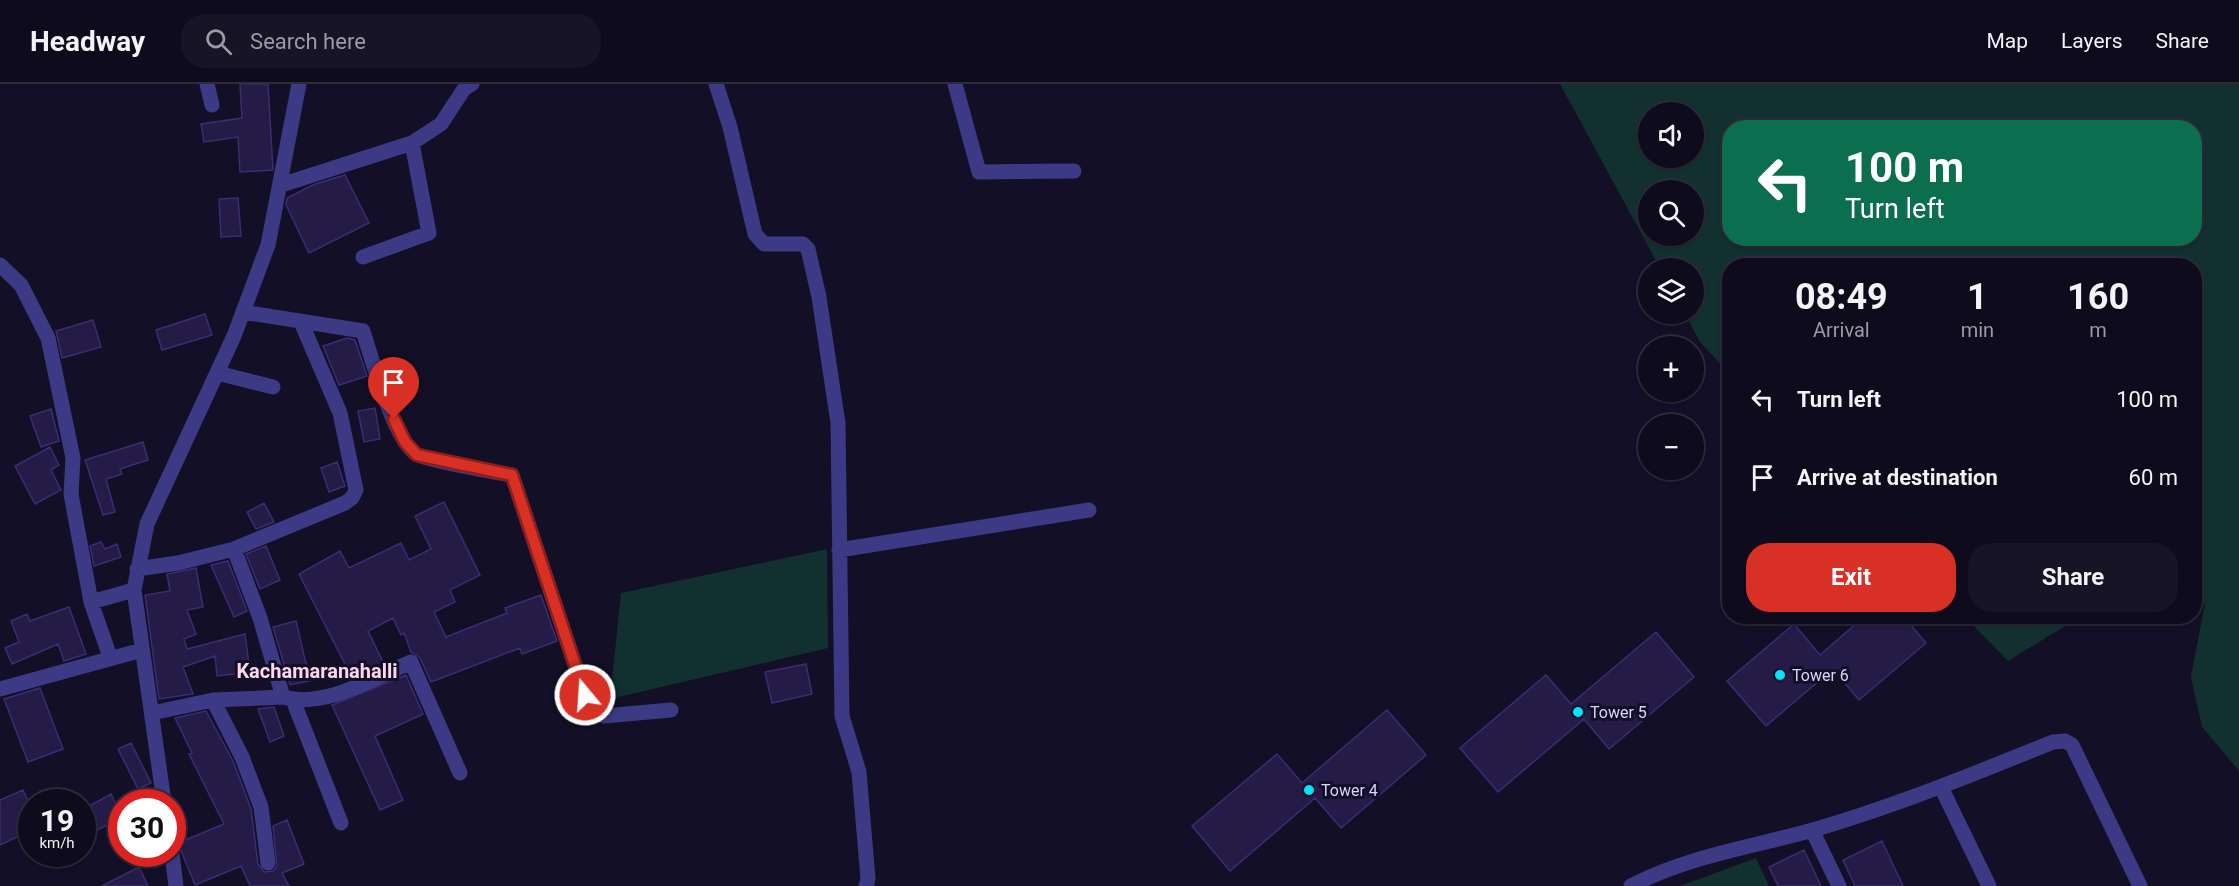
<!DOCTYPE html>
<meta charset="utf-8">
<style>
:root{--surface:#0e0b1c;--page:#171425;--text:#f1f3f6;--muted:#9b9ba3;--line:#2e2b3b;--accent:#d93025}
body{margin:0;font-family:Roboto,sans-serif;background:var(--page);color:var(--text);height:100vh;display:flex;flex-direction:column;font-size:22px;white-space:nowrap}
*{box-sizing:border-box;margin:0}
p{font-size:20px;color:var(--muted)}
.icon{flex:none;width:33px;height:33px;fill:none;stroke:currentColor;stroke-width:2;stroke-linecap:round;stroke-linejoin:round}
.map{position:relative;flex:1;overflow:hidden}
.side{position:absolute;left:1722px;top:174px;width:480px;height:366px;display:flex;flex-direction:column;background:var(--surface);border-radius:24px;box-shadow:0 2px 4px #0004,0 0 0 2px var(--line)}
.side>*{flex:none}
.hud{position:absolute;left:1722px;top:36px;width:480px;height:126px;border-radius:24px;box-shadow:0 2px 4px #0004,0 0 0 2px var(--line);background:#0b6e4f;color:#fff;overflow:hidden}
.controls{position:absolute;left:1638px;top:18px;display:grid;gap:12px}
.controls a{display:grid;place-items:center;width:66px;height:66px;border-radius:50%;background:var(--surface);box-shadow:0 2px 4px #0004,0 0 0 2px var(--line);font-size:30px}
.speed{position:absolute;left:18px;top:705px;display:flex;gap:12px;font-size:30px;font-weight:700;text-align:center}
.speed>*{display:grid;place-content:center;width:78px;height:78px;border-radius:50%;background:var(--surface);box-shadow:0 2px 4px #0004,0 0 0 2px var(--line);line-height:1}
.speed small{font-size:15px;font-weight:400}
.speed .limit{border:9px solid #d22;background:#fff;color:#111}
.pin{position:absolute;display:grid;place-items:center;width:51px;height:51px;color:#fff;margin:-62px -26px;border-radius:50% 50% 50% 0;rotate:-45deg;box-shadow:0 0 6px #0007}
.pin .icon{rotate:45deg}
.me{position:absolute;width:66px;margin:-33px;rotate:342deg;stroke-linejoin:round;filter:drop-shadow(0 0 4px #0008)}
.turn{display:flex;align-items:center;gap:21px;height:126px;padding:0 24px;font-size:27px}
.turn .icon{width:78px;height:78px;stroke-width:2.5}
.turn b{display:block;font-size:42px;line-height:51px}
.eta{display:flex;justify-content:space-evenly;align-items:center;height:102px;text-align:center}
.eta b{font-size:36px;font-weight:700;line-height:42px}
.cta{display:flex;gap:12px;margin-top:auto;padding:12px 24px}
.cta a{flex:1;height:69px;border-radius:24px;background:var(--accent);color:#fff;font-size:24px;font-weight:700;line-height:69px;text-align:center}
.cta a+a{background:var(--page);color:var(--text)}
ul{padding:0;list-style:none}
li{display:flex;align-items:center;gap:18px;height:78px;padding:0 24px}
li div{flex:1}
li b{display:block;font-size:22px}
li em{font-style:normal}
header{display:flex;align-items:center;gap:36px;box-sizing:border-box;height:84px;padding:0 30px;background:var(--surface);border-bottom:2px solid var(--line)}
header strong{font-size:28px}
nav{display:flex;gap:33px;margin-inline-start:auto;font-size:21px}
.search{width:420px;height:54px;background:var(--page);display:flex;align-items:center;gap:15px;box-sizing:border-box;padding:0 21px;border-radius:24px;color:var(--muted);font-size:22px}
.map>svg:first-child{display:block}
.green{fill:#12302f;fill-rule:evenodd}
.building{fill:#241b47;stroke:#3b2d73;stroke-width:1.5}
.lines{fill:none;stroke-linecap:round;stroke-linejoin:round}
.minor{stroke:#3d3a85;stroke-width:15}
.route-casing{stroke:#8d1f18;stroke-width:15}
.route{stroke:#d93025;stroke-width:10}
.poi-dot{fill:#00e5ff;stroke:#130f26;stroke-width:2}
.labels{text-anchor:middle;stroke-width:6;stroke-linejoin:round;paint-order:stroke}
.poi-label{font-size:16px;fill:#d9d4ff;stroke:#130f26;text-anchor:start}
.quarter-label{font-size:20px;font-weight:bold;fill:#ffd6f0;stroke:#130f26}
</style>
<header>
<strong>Headway</strong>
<div class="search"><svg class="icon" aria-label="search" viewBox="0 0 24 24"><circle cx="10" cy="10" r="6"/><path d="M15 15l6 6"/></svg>Search here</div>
<nav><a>Map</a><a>Layers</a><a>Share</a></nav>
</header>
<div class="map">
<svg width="2239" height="802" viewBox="0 0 2239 802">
<rect width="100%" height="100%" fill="#130f26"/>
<!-- green -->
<path class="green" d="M 1560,0 L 2239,0 L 2239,687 L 2202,643 L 2191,593 L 2205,519 L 2194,519 L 2194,182 L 1730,182 L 1729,289 L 1700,258 L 1685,230 L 1694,230 L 1694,184 L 1660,184 ZM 1648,28 L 1694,28 L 1694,74 L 1648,74 ZM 1730,44 L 2194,44 L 2194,154 L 1730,154 ZM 1648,106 L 1694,106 L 1694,152 L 1648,152 Z
M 827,465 L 828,564 L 610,615 L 621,509 Z
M 1965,533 L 2080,533 L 2008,577 Z
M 1756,774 L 1769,802 L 1680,802 Z"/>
<!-- building -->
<path class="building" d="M 240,0 L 268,0 L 273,86 L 240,88 L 238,53 L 204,58 L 201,40 L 242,34 Z
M 345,91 L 369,139 L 309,169 L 286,121 L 287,114 L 315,100 Z
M 238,114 L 241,152 L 221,153 L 219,115 Z
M 205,230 L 212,251 L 162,266 L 156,246 Z
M 93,236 L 101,263 L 62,274 L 56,247 Z
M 347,254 L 355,256 L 367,292 L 339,301 L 323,262 Z
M 375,324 L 380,355 L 364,358 L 358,327 Z
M 51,325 L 59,357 L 41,363 L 30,332 Z
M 143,358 L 148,376 L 120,385 L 122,390 L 106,395 L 115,428 L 103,431 L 85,376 Z
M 50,363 L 59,381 L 51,386 L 61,406 L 35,420 L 15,382 Z
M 337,378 L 345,402 L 329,408 L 321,384 Z
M 444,418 L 480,491 L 450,506 L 455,518 L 434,528 L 446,553 L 507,529 L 505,524 L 541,511 L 557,557 L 522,570 L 520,564 L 431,598 L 420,574 L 411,568 L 404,549 L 401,551 L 393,534 L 368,547 L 384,580 L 371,586 L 350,590 L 299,490 L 340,467 L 349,484 L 401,459 L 409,476 L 431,465 L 415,432 Z
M 264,419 L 274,438 L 256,445 L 247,428 Z
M 101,458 L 105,465 L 117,460 L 121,473 L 94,482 L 90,462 Z
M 266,462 L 280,496 L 260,505 L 246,470 Z
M 228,477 L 247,527 L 234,533 L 211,481 Z
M 196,484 L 203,523 L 187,526 L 196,550 L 184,555 L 187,565 L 245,550 L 250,588 L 217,592 L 215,572 L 183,583 L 193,610 L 159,615 L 145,511 L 170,507 L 167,490 Z
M 69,523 L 86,570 L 64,577 L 58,560 L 12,580 L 5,564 L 19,558 L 11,537 L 27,530 L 30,537 Z
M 1865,532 L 1903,532 L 1926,559 L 1859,616 L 1833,585 L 1766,642 L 1727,597 L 1794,540 L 1820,571 Z
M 296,537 L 310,597 L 290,601 L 273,543 Z
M 1656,548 L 1694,593 L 1609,665 L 1584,635 L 1498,708 L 1460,664 L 1546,591 L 1571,620 Z
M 806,580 L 812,610 L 772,619 L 765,588 Z
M 406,591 L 423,630 L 375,652 L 403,716 L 380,726 L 332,621 Z
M 40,604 L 63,665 L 28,678 L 4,615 Z
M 274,623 L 284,652 L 270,658 L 258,625 Z
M 1387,626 L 1426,671 L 1341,744 L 1315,714 L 1230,787 L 1192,742 L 1277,670 L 1302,699 Z
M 206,627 L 233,677 L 251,725 L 258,780 L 264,788 L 273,787 L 277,782 L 273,742 L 287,736 L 304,780 L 282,789 L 289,802 L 250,802 L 241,782 L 195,801 L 178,759 L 224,740 L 189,670 L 192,669 L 175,634 Z
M 131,659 L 151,699 L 138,705 L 118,665 Z
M 23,706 L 32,725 L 32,746 L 0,761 L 0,716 Z
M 111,710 L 122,733 L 90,750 L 82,737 L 82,726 Z
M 1882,757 L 1903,802 L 1855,802 L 1843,776 Z
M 1804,766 L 1821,802 L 1778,802 L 1769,783 Z
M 139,783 L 148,802 L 102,802 Z"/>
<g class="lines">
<!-- minor -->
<path class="minor" d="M 207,0 L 212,21
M 716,0 L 730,43 L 755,150 L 764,160 L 803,160 L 808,165 L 819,213 L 838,339 L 842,632 L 859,688 L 868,795 L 866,802
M 955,0 L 979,88 L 1074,87
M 281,101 L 412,59 L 441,40 L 464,5 L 472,0
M 363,173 L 429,149 L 412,59
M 0,181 L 21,201 L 48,254 L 73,374 L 71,410 L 91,518 L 110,573
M 243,228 L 363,247 C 372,275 393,354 416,370 C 423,375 498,389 512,391 L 585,611 L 593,628 L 604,632 L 671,626
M 217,289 L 273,303
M 234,465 L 260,534 L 283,613
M 839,466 L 1089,426
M 137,485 L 178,479 L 234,465 L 345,419 L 352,414 L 356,406 L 340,329 L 301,238
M 91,518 L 134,506
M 0,605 L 142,566
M 213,616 L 242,673 L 261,723 L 268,779
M 293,616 L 341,739
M 152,629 L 213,616 L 283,613 C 325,625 373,594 411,578 L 460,689
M 1941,703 L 1989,802
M 164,718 L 134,506 L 147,440 L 234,252 L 268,161 L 299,0
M 1812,746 L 1839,802
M 172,770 L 176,802
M 1631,802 C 1688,772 1752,763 1813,746 C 1895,722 1974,690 2053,658 L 2065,657 L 2072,661 L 2140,802"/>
</g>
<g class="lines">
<!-- route casing -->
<g class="route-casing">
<path id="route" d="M 394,335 L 405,358 L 417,371 L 512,391 L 585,611"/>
</g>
<!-- route -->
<use href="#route" class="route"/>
</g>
<!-- markers -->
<g class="poi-dot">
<circle cx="1780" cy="591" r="6"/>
<circle cx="1578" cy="628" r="6"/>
<circle cx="1309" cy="706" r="6"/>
</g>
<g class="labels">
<!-- poi labels -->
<g class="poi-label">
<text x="1792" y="597">Tower 6</text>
<text x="1590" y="634">Tower 5</text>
<text x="1321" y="712">Tower 4</text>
</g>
<!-- quarter labels -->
<g class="quarter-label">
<text x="317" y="594">Kachamaranahalli</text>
</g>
</g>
</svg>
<div class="controls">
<a><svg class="icon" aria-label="sound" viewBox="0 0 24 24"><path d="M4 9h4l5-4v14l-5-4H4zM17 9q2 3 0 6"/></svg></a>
<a><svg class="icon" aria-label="search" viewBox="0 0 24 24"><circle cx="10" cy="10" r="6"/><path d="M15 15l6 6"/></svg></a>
<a><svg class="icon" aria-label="layers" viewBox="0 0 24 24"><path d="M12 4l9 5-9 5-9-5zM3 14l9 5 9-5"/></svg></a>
<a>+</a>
<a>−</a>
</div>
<div class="speed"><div>19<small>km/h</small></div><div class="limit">30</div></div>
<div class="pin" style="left:394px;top:335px;background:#d93025"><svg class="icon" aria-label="arrive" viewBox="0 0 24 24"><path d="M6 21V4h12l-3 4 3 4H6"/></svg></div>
<svg class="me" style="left:585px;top:611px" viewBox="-20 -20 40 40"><circle r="17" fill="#d93025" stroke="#fff" stroke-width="3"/><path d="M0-11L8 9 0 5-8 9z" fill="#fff"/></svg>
<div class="hud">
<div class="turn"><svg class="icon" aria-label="left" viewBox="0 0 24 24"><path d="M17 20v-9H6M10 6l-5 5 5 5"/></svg><div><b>100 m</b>Turn left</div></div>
</div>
<section class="side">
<div class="eta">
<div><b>08:49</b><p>Arrival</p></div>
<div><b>1</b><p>min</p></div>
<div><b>160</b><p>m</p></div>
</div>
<ul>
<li><svg class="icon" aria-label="left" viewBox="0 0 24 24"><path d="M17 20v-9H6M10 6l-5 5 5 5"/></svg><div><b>Turn left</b></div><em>100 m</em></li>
<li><svg class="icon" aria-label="arrive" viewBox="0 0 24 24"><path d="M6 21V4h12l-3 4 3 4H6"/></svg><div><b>Arrive at destination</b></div><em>60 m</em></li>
</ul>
<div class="cta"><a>Exit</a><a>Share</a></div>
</section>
</div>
